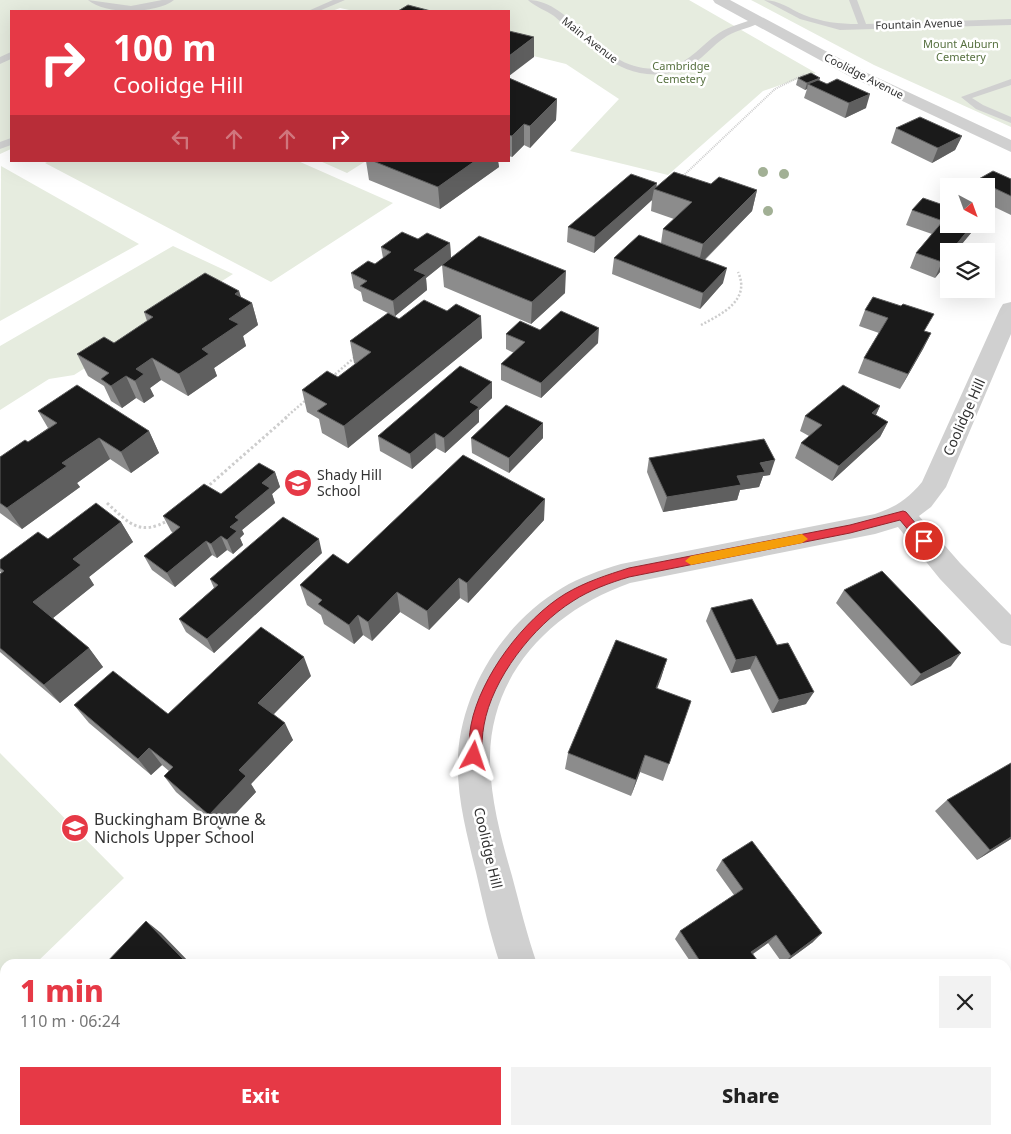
<!DOCTYPE html>
<meta charset="utf-8">
<style>
:root{--surface:#fff;--page:#f2f2f2;--text:#222;--muted:#767676;--accent:#e63946}
body{margin:0;font-family:"Noto Sans",sans-serif;background:var(--page);color:var(--text);height:100vh;display:flex;flex-direction:column;font-size:19px;white-space:nowrap}
*{box-sizing:border-box;margin:0}
p{font-size:16px;color:var(--muted)}
.icon{flex:none;width:28px;height:28px;fill:none;stroke:currentColor;stroke-width:2;stroke-linecap:round;stroke-linejoin:round}
.map{position:relative;flex:1;overflow:hidden}
.panel{position:absolute;left:0px;top:959px;width:1011px;height:176px;display:flex;flex-direction:column;background:var(--surface);border-radius:15px 15px 0 0;box-shadow:0 5px 20px #0002}
.panel>*{flex:none}
.banner{position:absolute;left:10px;top:10px;width:500px;height:152px;border-radius:0px;box-shadow:0 5px 20px #0002;background:#e63946;color:#fff;overflow:hidden}
.needle{width:32px;rotate:139deg}
.buttons{position:absolute;left:940px;top:178px;display:grid;gap:10px}
.buttons a{display:grid;place-items:center;width:55px;height:55px;border-radius:0px;background:var(--surface);box-shadow:0 5px 20px #0002;font-size:25px}
.pin{position:absolute;display:grid;place-items:center;width:42px;height:42px;color:#fff;margin:-21px;border:2px solid #fff;border-radius:50%;box-shadow:0 1px 5px #0007}
.me{position:absolute;width:55px;margin:-28px;rotate:5deg;stroke-linejoin:round;filter:drop-shadow(0 0 4px #0008)}
.turn{display:flex;align-items:center;gap:18px;height:105px;padding:0 20px;font-size:22px}
.turn .icon{width:65px;height:65px;stroke-width:2.5}
.turn b{display:block;font-size:35px;line-height:42px}
.lanes{display:flex;align-items:center;height:48px;padding:0 20px;background:#0003;justify-content:center;gap:25px;direction:ltr}
.lanes .off{opacity:.35}
.round{display:grid;place-items:center;flex:none;width:52px;height:52px;border-radius:0px;background:var(--page)}
.head{display:flex;align-items:center;justify-content:space-between;height:85px;padding:0 20px}
h1{font-size:30px;font-weight:800;line-height:38px;color:var(--accent)}
.primary-button{display:flex;gap:10px;margin-top:auto;padding:10px 20px}
.primary-button a{flex:1;height:58px;border-radius:0px;background:var(--accent);color:#fff;font-size:20px;font-weight:800;line-height:58px;text-align:center}
.primary-button a+a{background:var(--page);color:var(--text)}
.map>svg:first-child{display:block}
.green{fill:#e6ecdf}
.lines{fill:none;stroke-linecap:round;stroke-linejoin:round}
.path-far2{stroke:#cdcdcd;stroke-width:2;stroke-dasharray:1 1;stroke-linecap:butt}
.path-far1{stroke:#cdcdcd;stroke-width:2.5;stroke-dasharray:2 2;stroke-linecap:butt}
.path{stroke:#cdcdcd;stroke-width:3;stroke-dasharray:2.5 2.5;stroke-linecap:butt}
.service{fill:#d0d0d0;fill-rule:evenodd}
.minor{fill:#d0d0d0;fill-rule:evenodd}
.tertiary{fill:#d0d0d0;fill-rule:evenodd}
.tree{fill:#a2b095}
.wall{fill:#8c8c8c}
.shaded-wall{fill:#5f5f5f}
.building{fill:#1a1a1a;stroke:#5f5f5f}
.route{fill:#e63946;stroke:#96252e}
.slow{fill:#f59e0b}
.labels{text-anchor:middle;stroke-width:5;stroke-linejoin:round;paint-order:stroke}
.far-street-label{font-size:11px;fill:#333;stroke:#fff}
.far-park-label{font-size:11px;fill:#56703f;stroke:#fff}
.street-label{font-size:14px;fill:#333;stroke:#fff}
.poi-label{font-size:14px;fill:#333;stroke:#fff;text-anchor:start}
.near-poi-label{font-size:16px;fill:#333;stroke:#fff;text-anchor:start}
</style>
<div class="map">
<svg width="1011" height="1134" viewBox="0 0 1011 1134">
<rect width="100%" height="100%" fill="#fff"/>
<!-- green -->
<path class="green" d="M 0,0 L 689,0 L 816,73 L 763,91 L 668,175 L 570,151 L 619,99 L 566,64 L 509,50 L 509,11 L 354,11 L 340,8 L 332,11 L 11,11 L 11,149 L 0,154 Z
M 751,0 L 1011,0 L 1011,127 L 874,65 Z
M 49,161 L 298,161 L 393,203 L 271,282 L 45,163 Z
M 320,161 L 366,161 L 347,173 Z
M 1,166 L 139,244 L 0,321 Z
M 173,246 L 233,274 L 74,375 L 49,379 L 0,410 L 0,346 Z
M 0,753 L 124,878 L 35,964 L 5,964 L 5,993 L 0,998 Z"/>
<g class="lines">
<!-- path-far2 -->
<path class="path-far2" d="M 682,177 L 775,89 L 805,74"/>
<!-- path-far1 -->
<path class="path-far1" d="M 701,325 C 722,314 751,300 738,272
M 332,377 L 355,357
M 285,418 L 306,400"/>
<!-- path -->
<path class="path" d="M 206,488 L 287,417
M 107,503 C 129,523 139,537 169,520"/>
<!-- service -->
<path class="service" d="M 88,0 L 131,6 L 162,0 L 174,0 C 157,14 105,15 88,0 Z
M 333,0 L 345,0 L 319,11 L 308,11 Z
M 528,0 C 575,0 600,77 664,68 C 688,65 700,46 719,33 C 730,26 745,22 758,18 L 762,21 C 753,28 738,29 727,36 C 712,45 702,61 685,68 C 630,91 592,48 554,16 C 546,10 535,7 528,0 Z
M 764,0 C 779,0 790,9 804,15 C 822,22 839,24 858,24 L 849,0 L 857,0 L 866,24 L 1011,19 L 1011,25 L 840,30 L 800,19 Z
M 11,52 L 11,59 L 0,64 L 0,57 Z
M 1011,79 L 1011,85 L 972,98 L 983,105 L 1011,117 L 1011,123 L 976,109 L 961,97 Z
M 11,138 L 11,145 L 0,149 L 0,142 Z"/>
<!-- minor -->
<path class="minor" d="M 1011,302 L 1011,334 L 946,487 L 931,507 L 919,516 L 960,563 L 1011,615 L 1011,646 L 1001,643 L 940,579 L 898,527 L 875,534 L 630,583 C 553,610 491,672 490,757 C 490,798 501,838 512,876 C 520,906 527,935 537,964 L 500,964 C 490,934 483,903 476,872 C 467,835 456,795 458,756 C 462,689 504,622 562,588 C 580,577 601,570 621,564 L 875,514 C 896,507 908,499 922,482 L 1000,309 L 1003,304 Z"/>
<!-- tertiary -->
<path class="tertiary" d="M 713,0 L 730,0 L 863,71 L 1011,140 L 1011,152 L 851,77 L 715,3 Z"/>
</g>
<!-- trees -->
<g class="tree">
<circle cx="763" cy="172" r="5"/>
<circle cx="784" cy="174" r="5"/>
<circle cx="768" cy="211" r="5"/>
</g>
<!-- wall -->
<path class="wall" d="M 509,78 L 557,99 L 556,120 L 530,148 L 524,145 L 512,157 L 509,156 Z
M 798,78 L 819,80 L 866,108 L 845,118 L 804,98 L 807,89 L 805,90 L 796,85 Z
M 896,128 L 962,136 L 955,150 L 932,163 L 891,143 Z
M 366,161 L 498,161 L 499,167 L 440,209 L 369,180 Z
M 1011,179 L 1011,215 L 986,203 L 986,186 L 974,186 L 977,180 Z
M 711,184 L 757,190 L 752,211 L 705,260 L 723,283 L 700,309 L 612,274 L 614,258 L 661,243 L 663,229 L 674,219 L 651,211 L 652,200 L 594,253 L 567,242 L 568,227 L 656,187 Z
M 923,198 L 949,224 L 975,224 L 971,233 L 956,251 L 949,251 L 949,261 L 935,278 L 910,268 L 916,253 L 932,234 L 906,225 L 912,210 Z
M 418,239 L 450,243 L 451,258 L 565,293 L 531,324 L 444,287 L 442,265 L 426,278 L 427,290 L 395,316 L 399,319 L 482,338 L 348,448 L 322,433 L 319,419 L 307,412 L 302,390 L 338,377 L 355,364 L 354,363 L 350,341 L 388,313 L 363,301 L 361,292 L 354,288 L 351,273 L 375,264 L 383,258 L 381,247 Z
M 239,291 L 241,297 L 252,303 L 258,325 L 243,336 L 246,346 L 214,368 L 217,376 L 188,396 L 161,380 L 150,388 L 154,396 L 144,403 L 136,398 L 122,408 L 111,401 L 104,386 L 88,376 L 77,354 L 114,343 L 147,321 L 144,312 Z
M 865,310 L 931,333 L 923,349 L 900,389 L 858,373 L 864,358 L 879,333 L 859,326 Z
M 540,330 L 598,343 L 541,398 L 501,380 L 501,364 L 514,353 L 506,349 L 506,334 Z
M 492,382 L 492,398 L 479,410 L 479,422 L 445,453 L 436,448 L 412,469 L 380,451 L 378,436 Z
M 880,406 L 876,415 L 888,422 L 880,437 L 832,481 L 795,458 L 801,443 L 809,436 L 800,431 L 805,416 Z
M 38,411 L 149,431 L 159,453 L 131,473 L 110,459 L 77,483 L 80,487 L 22,529 L 0,513 L 0,457 L 28,442 L 48,428 Z
M 543,423 L 543,438 L 509,473 L 472,453 L 471,438 Z
M 649,458 L 770,475 L 763,476 L 759,487 L 740,490 L 737,500 L 663,512 L 647,472 Z
M 275,472 L 280,487 L 272,494 L 275,503 L 242,530 L 244,534 L 240,538 L 243,545 L 233,554 L 227,550 L 217,558 L 212,555 L 175,587 L 152,570 L 144,556 L 173,533 L 171,531 L 163,516 L 221,494 Z
M 544,520 L 468,603 L 460,598 L 429,630 L 400,612 L 372,641 L 363,635 L 354,644 L 324,624 L 321,615 L 307,605 L 300,585 L 348,564 Z
M 121,522 L 133,542 L 89,577 L 94,585 L 53,618 L 89,648 L 103,667 L 60,703 L 0,652 L 0,574 L 1,573 L 0,571 L 0,560 L 48,539 Z
M 322,553 L 214,653 L 186,632 L 179,619 L 214,588 L 210,579 Z
M 844,590 L 951,666 L 911,686 L 836,603 Z
M 711,608 L 806,704 L 772,713 L 750,669 L 731,673 L 706,621 Z
M 667,659 L 661,678 L 657,689 L 691,701 L 663,781 L 640,772 L 631,796 L 565,769 L 568,753 Z
M 311,676 L 274,714 L 293,740 L 251,784 L 256,792 L 220,830 L 176,792 L 164,776 L 169,771 L 162,765 L 151,775 L 89,723 L 74,705 L 168,714 Z
M 947,800 L 1011,839 L 977,860 L 935,811 Z
M 722,860 L 813,942 L 783,964 L 768,943 L 753,954 L 760,964 L 692,964 L 675,939 L 680,931 L 734,895 L 716,870 Z"/>
<!-- shaded-wall -->
<path class="shaded-wall" d="M 534,37 L 534,57 L 509,76 L 509,56 Z
M 820,78 L 818,85 L 808,84 L 807,89 L 805,90 L 807,83 Z
M 870,94 L 866,108 L 845,118 L 849,103 Z
M 557,99 L 556,120 L 530,148 L 530,126 Z
M 524,124 L 524,145 L 512,157 L 512,136 Z
M 962,136 L 955,150 L 932,163 L 938,148 Z
M 475,161 L 498,161 L 499,167 L 440,209 L 438,187 Z
M 657,183 L 656,190 L 654,189 L 652,200 L 594,253 L 595,237 Z
M 757,190 L 752,211 L 698,266 L 703,244 Z
M 973,224 L 975,224 L 971,233 L 956,251 L 951,251 Z
M 450,243 L 451,258 L 426,278 L 427,290 L 395,316 L 393,301 L 414,270 Z
M 949,254 L 949,261 L 935,278 L 942,262 Z
M 727,268 L 723,283 L 700,309 L 703,293 Z
M 566,271 L 565,293 L 531,324 L 532,302 Z
M 239,291 L 244,308 L 252,303 L 258,325 L 243,336 L 246,346 L 214,368 L 217,376 L 188,396 L 179,374 L 229,319 L 235,294 Z
M 481,316 L 482,338 L 348,448 L 344,426 Z
M 599,328 L 598,343 L 541,398 L 541,383 Z
M 931,333 L 923,349 L 900,389 L 908,374 Z
M 152,358 L 161,380 L 150,388 L 154,396 L 144,403 L 135,381 L 136,369 Z
M 126,376 L 136,398 L 122,408 L 111,386 Z
M 492,382 L 492,398 L 479,410 L 479,422 L 445,453 L 444,438 L 470,402 Z
M 880,406 L 873,421 L 872,413 Z
M 888,422 L 880,437 L 832,481 L 839,466 Z
M 543,423 L 543,438 L 509,473 L 509,458 Z
M 149,431 L 159,453 L 131,473 L 121,452 Z
M 435,433 L 436,448 L 412,469 L 410,454 Z
M 99,438 L 110,459 L 77,483 L 80,487 L 22,529 L 7,508 L 62,463 Z
M 775,460 L 770,475 L 763,476 L 759,487 L 740,490 L 737,500 L 663,512 L 667,497 L 737,476 L 760,463 Z
M 275,472 L 280,487 L 272,494 L 275,503 L 242,530 L 244,534 L 240,538 L 243,545 L 233,554 L 227,540 L 230,527 L 235,517 L 262,483 Z
M 545,499 L 544,520 L 468,603 L 467,583 Z
M 121,522 L 133,542 L 89,577 L 94,585 L 48,622 L 33,602 L 73,559 Z
M 221,536 L 227,550 L 217,558 L 211,544 Z
M 319,539 L 322,553 L 214,653 L 207,639 Z
M 206,541 L 212,555 L 175,587 L 167,573 Z
M 459,578 L 460,598 L 429,630 L 427,611 Z
M 397,592 L 400,612 L 372,641 L 368,622 Z
M 358,615 L 363,635 L 354,644 L 349,625 Z
M 89,648 L 103,667 L 60,703 L 44,685 Z
M 961,653 L 951,666 L 911,686 L 921,674 Z
M 756,656 L 750,669 L 731,673 L 736,660 Z
M 304,657 L 311,676 L 267,721 L 258,703 Z
M 667,659 L 661,678 L 650,706 L 656,688 Z
M 814,692 L 806,704 L 772,713 L 779,700 Z
M 285,723 L 293,740 L 251,784 L 256,792 L 220,830 L 209,815 L 239,770 Z
M 149,748 L 162,765 L 151,775 L 138,759 Z
M 645,755 L 640,772 L 631,796 L 636,780 Z
M 1011,837 L 1011,839 L 977,860 L 990,850 Z
M 146,921 L 161,933 L 191,964 L 188,964 Z
M 822,933 L 813,942 L 783,964 L 791,956 Z
M 776,935 L 768,943 L 744,960 L 751,952 Z
M 354,1130 L 357,1130 L 361,1134 L 358,1134 Z"/>
<!-- building -->
<path class="building" d="M 408,5 L 431,11 L 398,11 Z
M 509,31 L 534,37 L 509,56 Z
M 811,73 L 820,78 L 807,83 L 798,78 Z
M 509,78 L 557,99 L 530,126 L 524,124 L 512,136 L 509,135 Z
M 837,79 L 870,94 L 849,103 L 808,84 L 818,80 L 827,84 Z
M 920,117 L 962,136 L 938,148 L 896,128 Z
M 373,161 L 475,161 L 438,187 Z
M 993,171 L 1011,179 L 1011,196 L 977,180 Z
M 674,172 L 711,184 L 719,177 L 757,190 L 703,244 L 663,229 L 692,202 L 654,189 Z
M 631,174 L 657,183 L 595,237 L 568,227 Z
M 923,198 L 949,207 L 949,224 L 973,224 L 951,251 L 949,251 L 949,254 L 942,262 L 916,253 L 943,221 L 912,210 Z
M 402,232 L 418,239 L 427,233 L 450,243 L 414,270 L 426,275 L 393,301 L 360,286 L 367,281 L 351,273 L 368,261 L 375,264 L 391,252 L 381,247 Z
M 639,235 L 727,268 L 703,293 L 614,258 Z
M 479,236 L 566,271 L 532,302 L 442,265 Z
M 205,273 L 239,291 L 235,294 L 252,303 L 229,319 L 239,324 L 202,349 L 209,354 L 179,374 L 152,358 L 136,369 L 144,374 L 135,381 L 126,376 L 111,386 L 101,379 L 109,373 L 77,354 L 104,337 L 114,343 L 153,317 L 144,312 Z
M 873,297 L 901,306 L 903,304 L 934,314 L 924,331 L 931,333 L 908,374 L 864,358 L 888,318 L 865,310 Z
M 424,300 L 447,311 L 456,304 L 481,316 L 344,426 L 317,411 L 327,404 L 302,390 L 327,371 L 338,377 L 371,352 L 350,341 L 388,313 L 399,319 Z
M 561,311 L 599,328 L 541,383 L 501,364 L 525,342 L 506,334 L 520,321 L 540,330 Z
M 460,366 L 492,382 L 470,402 L 479,407 L 444,438 L 435,433 L 410,454 L 378,436 Z
M 77,385 L 149,431 L 121,452 L 99,438 L 62,463 L 67,466 L 7,508 L 0,503 L 0,457 L 25,440 L 28,442 L 57,423 L 38,411 Z
M 843,385 L 880,406 L 872,413 L 888,422 L 839,466 L 801,443 L 822,425 L 805,416 Z
M 506,405 L 543,423 L 509,458 L 471,438 Z
M 764,439 L 775,460 L 760,463 L 765,472 L 737,476 L 741,485 L 667,497 L 649,458 Z
M 463,455 L 545,499 L 467,583 L 459,578 L 427,611 L 397,592 L 368,622 L 358,615 L 349,625 L 318,604 L 322,600 L 300,585 L 333,554 L 348,564 Z
M 259,463 L 275,472 L 262,483 L 270,488 L 235,517 L 239,520 L 230,527 L 237,531 L 227,540 L 221,536 L 211,544 L 206,541 L 167,573 L 144,556 L 180,527 L 163,516 L 204,484 L 221,494 Z
M 96,503 L 121,522 L 73,559 L 81,565 L 33,602 L 89,648 L 44,685 L 0,648 L 0,574 L 4,571 L 0,568 L 0,560 L 38,532 L 48,539 Z
M 283,517 L 319,539 L 207,639 L 179,619 L 218,585 L 210,579 Z
M 882,571 L 961,653 L 921,674 L 844,590 Z
M 752,599 L 777,645 L 788,643 L 814,692 L 779,700 L 756,656 L 736,660 L 711,608 Z
M 261,627 L 304,657 L 258,703 L 285,723 L 239,770 L 246,776 L 209,815 L 164,776 L 173,767 L 149,748 L 138,759 L 74,705 L 113,671 L 168,714 Z
M 616,640 L 667,659 L 656,688 L 691,701 L 669,764 L 645,755 L 636,780 L 568,753 Z
M 1011,763 L 1011,837 L 990,850 L 947,800 Z
M 752,841 L 822,933 L 791,956 L 776,935 L 751,952 L 760,964 L 702,964 L 680,931 L 743,889 L 722,860 Z
M 146,921 L 188,964 L 105,964 Z
M 5,1065 L 5,1130 L 354,1130 L 358,1134 L 0,1134 L 0,1070 Z"/>
<!-- route -->
<path class="route" d="M 903,511 L 906,512 L 928,538 L 929,541 L 928,544 L 920,544 L 900,520 L 850,533 L 629,577 C 609,583 590,590 573,601 C 533,626 492,679 484,725 C 482,735 482,746 481,756 L 479,760 L 474,762 L 470,760 L 468,756 C 469,746 469,735 471,725 C 480,677 524,619 565,594 C 585,582 607,575 629,568 L 850,525 Z"/>
<!-- slow -->
<path class="slow" d="M 802,534 L 808,539 L 802,543 L 691,565 L 685,561 L 691,556 Z"/>
<!-- icons -->
<defs>
<g id="school-disc" transform="scale(1.4375)"><circle r="9.5" fill="#e63946" stroke="#fff"/><path d="M0-5L7-2L0 1L-7-2ZM-4 1L0 2.5L4 1V4Q0 6-4 4Z" fill="#fff"/></g>
</defs>
<g fill-rule="evenodd">
<use href="#school-disc" x="298" y="483"/>
<use href="#school-disc" x="75" y="828"/>
</g>
<g class="labels">
<!-- far-street labels -->
<g class="far-street-label">
<text transform="translate(919 24) rotate(-2)" y="4">Fountain Avenue</text>
<text transform="translate(590 40) rotate(38)" y="4">Main Avenue</text>
<text transform="translate(864 76) rotate(27)" y="4">Coolidge Avenue</text>
</g>
<!-- far-park labels -->
<g class="far-park-label">
<text x="961" y="48">Mount Auburn<tspan x="961" dy="13">Cemetery</tspan></text>
<text x="681" y="70">Cambridge<tspan x="681" dy="13">Cemetery</tspan></text>
</g>
<!-- street labels -->
<g class="street-label">
<text transform="translate(964 417) rotate(-66)" y="5">Coolidge Hill</text>
<text transform="translate(488 848) rotate(77)" y="5">Coolidge Hill</text>
</g>
<!-- poi labels -->
<g class="poi-label">
<text x="317" y="480">Shady Hill<tspan x="317" dy="16">School</tspan></text>
</g>
<!-- near-poi labels -->
<g class="near-poi-label">
<text x="94" y="825">Buckingham Browne &amp;<tspan x="94" dy="18">Nichols Upper School</tspan></text>
</g>
</g>
</svg>
<div class="buttons">
<a><svg class="needle" viewBox="-14 -14 28 28"><path d="M0-13l5 13h-10z" fill="#e53935"/><path d="M0 13l5-13h-10z" fill="#767676"/></svg></a>
<a><svg class="icon" aria-label="layers" viewBox="0 0 24 24"><path d="M12 4l9 5-9 5-9-5zM3 14l9 5 9-5"/></svg></a>
</div>
<div class="pin" style="left:924px;top:541px;background:#d93025"><svg class="icon" aria-label="arrive" viewBox="0 0 24 24"><path d="M6 21V4h12l-3 4 3 4H6"/></svg></div>
<svg class="me" style="left:474px;top:756px" viewBox="-20 -20 40 40"><path d="M0-17L14 15 0 8-14 15z" fill="#e63946" stroke="#fff" stroke-width="4"/></svg>
<div class="banner">
<div class="turn"><svg class="icon" aria-label="right" viewBox="0 0 24 24"><path d="M7 20v-9h11M14 6l5 5-5 5"/></svg><div><b>100 m</b>Coolidge Hill</div></div>
<div class="lanes"><svg class="icon off" aria-label="left" viewBox="0 0 24 24"><path d="M17 20v-9H6M10 6l-5 5 5 5"/></svg><svg class="icon off" aria-label="ahead" viewBox="0 0 24 24"><path d="M12 20V5M6 11l6-6 6 6"/></svg><svg class="icon off" aria-label="ahead" viewBox="0 0 24 24"><path d="M12 20V5M6 11l6-6 6 6"/></svg><svg class="icon" aria-label="right" viewBox="0 0 24 24"><path d="M7 20v-9h11M14 6l5 5-5 5"/></svg></div>
</div>
<section class="panel">
<div class="head"><div><h1>1 min</h1><p>110 m · 06:24</p></div><a class="round"><svg class="icon" aria-label="close" viewBox="0 0 24 24"><path d="M6 6l12 12M18 6L6 18"/></svg></a></div>
<div class="primary-button"><a>Exit</a><a>Share</a></div>
</section>
</div>
